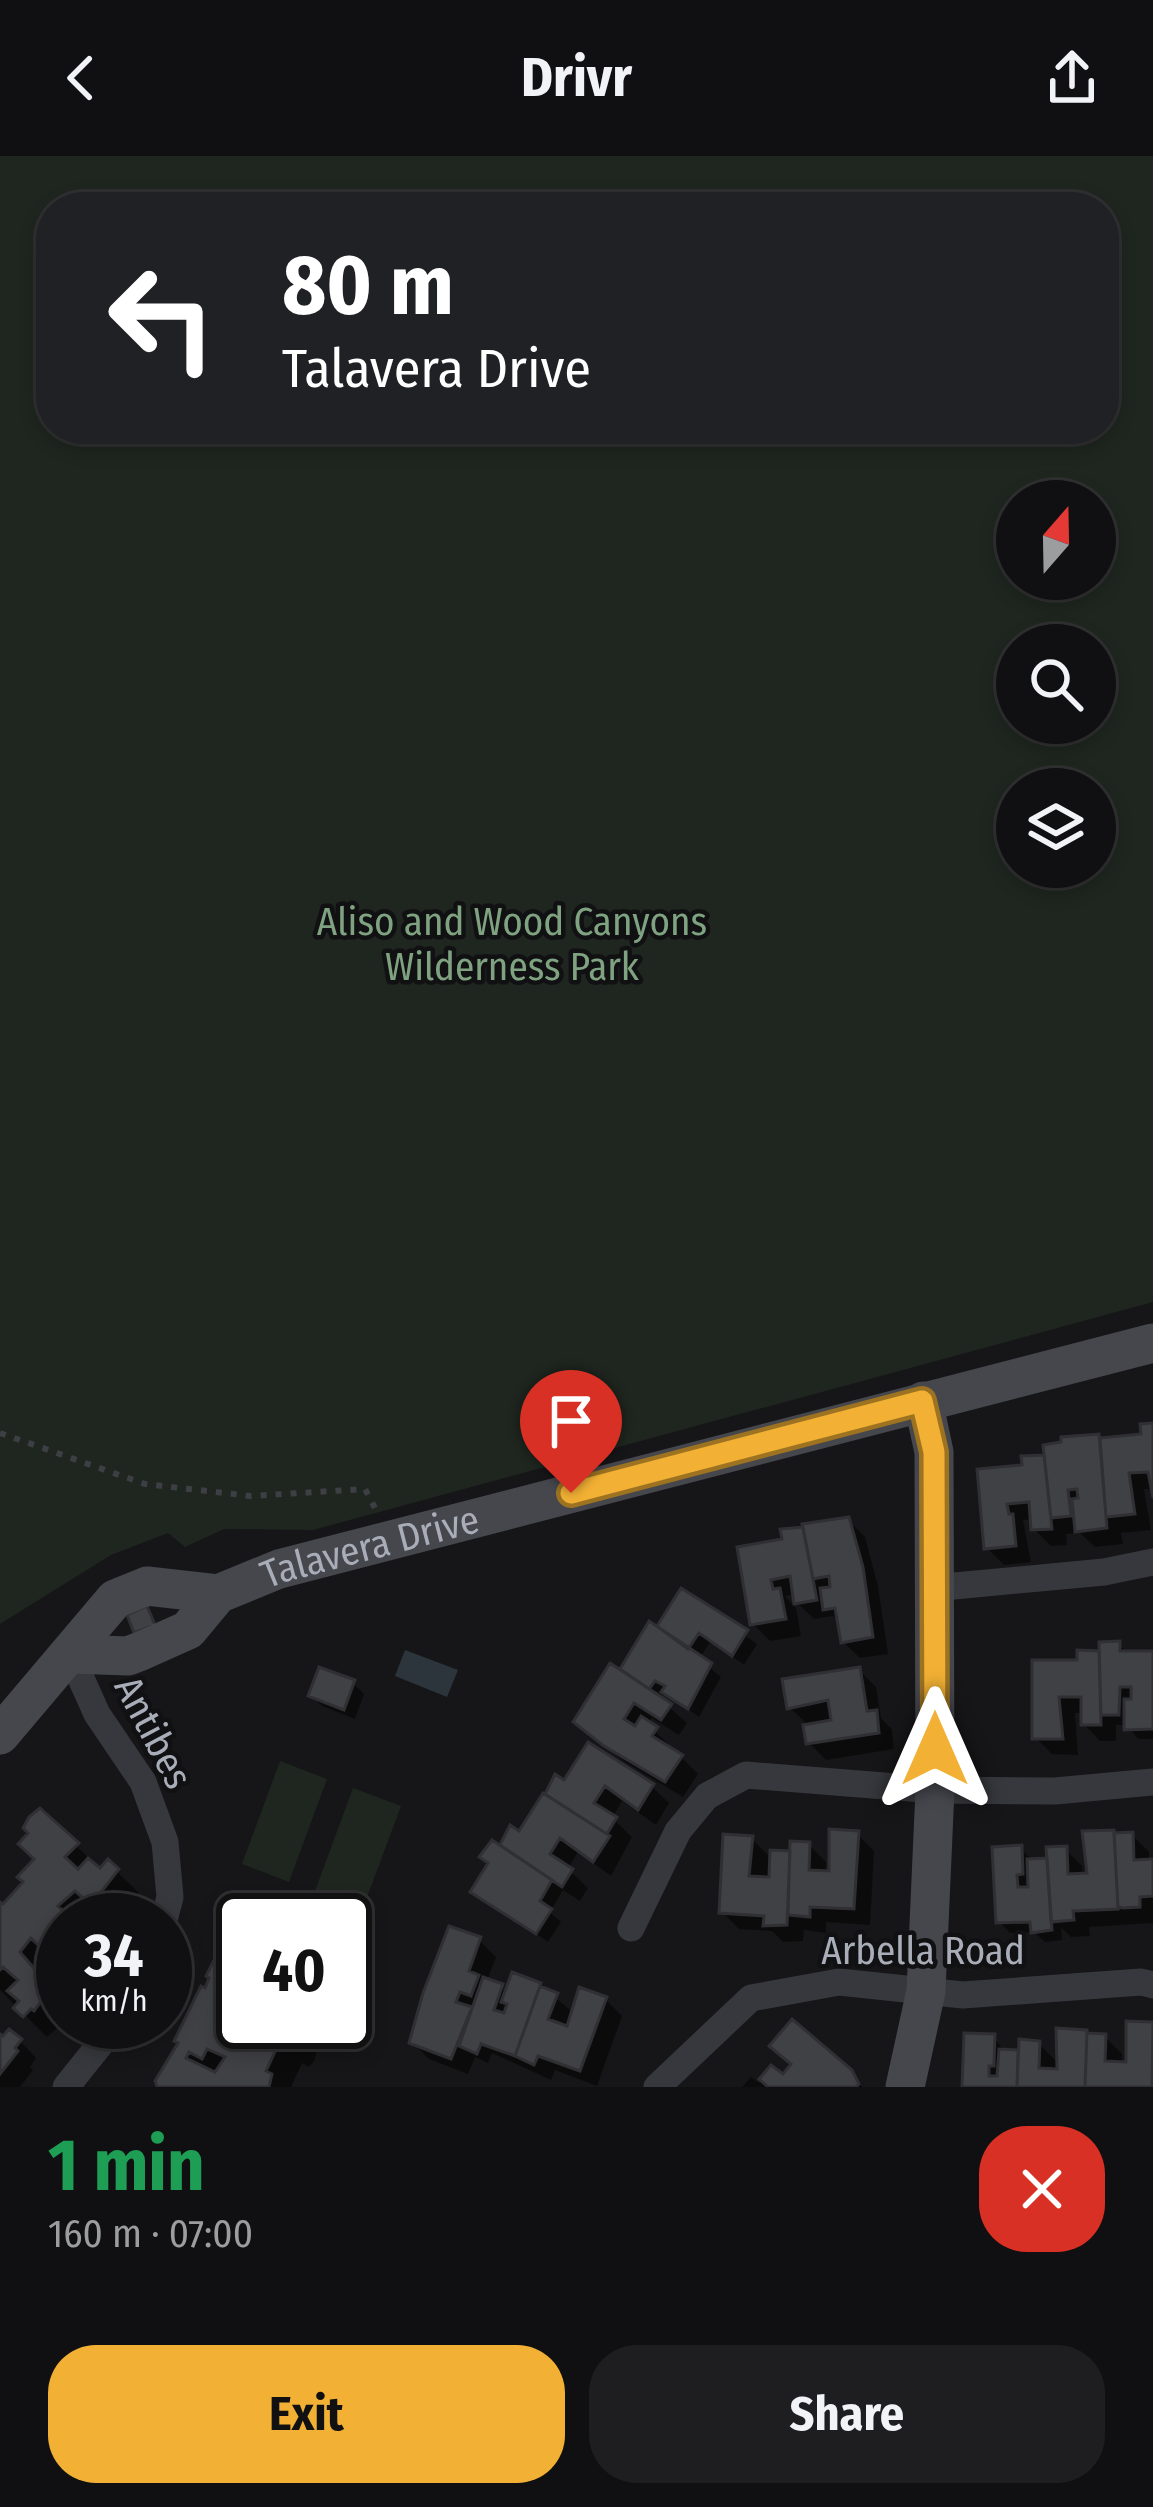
<!DOCTYPE html>
<meta charset="utf-8">
<style>
:root{--surface:#101012;--page:#1e1e20;--text:#f1f3f6;--muted:#9c9d9f;--line:#303032;--accent:#f2b134}
body{margin:0;font-family:"Fira Sans Condensed",sans-serif;background:var(--page);color:var(--text);height:100vh;display:flex;flex-direction:column;font-size:45px;white-space:nowrap}
*{box-sizing:border-box;margin:0}
p{font-size:39px;color:var(--muted)}
.icon{flex:none;width:66px;height:66px;fill:none;stroke:currentColor;stroke-width:2;stroke-linecap:round;stroke-linejoin:round}
.map{position:relative;height:1931px;overflow:hidden}
.sheet{display:flex;flex-direction:column;background:var(--surface);flex:1}
.sheet>*{flex:none}
.banner{position:absolute;left:36px;top:36px;width:1083px;height:252px;border-radius:48px;box-shadow:0 6px 18px #0003,0 0 0 3px var(--line);background:#202124;color:#fff;overflow:hidden}
.needle{width:78px;rotate:20deg}
.tools{position:absolute;left:996px;top:324px;display:grid;gap:24px}
.tools a{display:grid;place-items:center;width:120px;height:120px;border-radius:50%;background:var(--surface);box-shadow:0 6px 18px #0003,0 0 0 3px var(--line);font-size:60px}
.speed{position:absolute;left:36px;top:1737px;display:flex;gap:24px;font-size:60px;font-weight:700;text-align:center}
.speed>*{display:grid;place-content:center;width:156px;height:156px;border-radius:50%;background:var(--surface);box-shadow:0 6px 18px #0003,0 0 0 3px var(--line);line-height:1}
.speed small{font-size:30px;font-weight:400}
.speed .limit{border:6px solid #111;border-radius:18px;background:#fff;color:#111}
.pin{position:absolute;display:grid;place-items:center;width:102px;height:102px;color:#fff;margin:-123px -51px;border-radius:50% 50% 50% 0;rotate:-45deg;box-shadow:0 0 12px #0007}
.pin .icon{rotate:45deg}
.me{position:absolute;width:132px;margin:-66px;rotate:0deg;stroke-linejoin:round;filter:drop-shadow(0 0 9px #0008)}
.turn{display:flex;align-items:center;gap:42px;height:252px;padding:0 48px;font-size:54px}
.turn .icon{width:156px;height:156px;stroke-width:2.5}
.turn b{display:block;font-size:84px;line-height:102px}
.round{display:grid;place-items:center;flex:none;width:126px;height:126px;border-radius:48px;background:var(--page)}
.overview{display:flex;align-items:center;justify-content:space-between;height:204px;padding:0 48px}
h1{font-size:72px;font-weight:700;line-height:90px;color:#1e9e55}
.button{display:flex;gap:24px;margin-top:auto;padding:24px 48px}
.button a{flex:1;height:138px;border-radius:48px;background:var(--accent);color:#111;font-size:48px;font-weight:700;line-height:138px;text-align:center}
.button a+a{background:var(--page);color:var(--text)}
header{display:flex;justify-content:space-between;align-items:center;height:156px;padding:0 48px;background:var(--surface);font-size:54px;font-weight:700}
.map>svg:first-child{display:block}
.green{fill:#1e261f;fill-rule:evenodd}
.water{fill:#2c353c}
.shadow{fill:#0007}
.building{fill:#404145;stroke:#303034;stroke-width:3;fill-rule:evenodd}
.lines{fill:none;stroke-linecap:round;stroke-linejoin:round}
.path{stroke:#3d3f44;stroke-width:6;stroke-dasharray:6 9;stroke-linecap:butt}
.street{stroke:#37383d;stroke-width:27}
.secondary{stroke:#45474d;stroke-width:39}
.route-casing{stroke:#9d7322;stroke-width:30}
.route{stroke:#f2b134;stroke-width:21}
.labels{text-anchor:middle;stroke-width:9;stroke-linejoin:round;paint-order:stroke}
.park-label{font-size:39px;fill:#7fa381;stroke:#111113}
.street-label{font-size:39px;fill:#a8adb8;stroke:#111113}
</style>
<header><svg class="icon" aria-label="back" viewBox="0 0 24 24"><path d="M15 5l-7 7 7 7"/></svg>Drivr<svg class="icon" aria-label="share" viewBox="0 0 24 24"><path d="M12 15V3M7 8l5-5 5 5M5 13v7h14v-7"/></svg></header>
<div class="map">
<svg width="1153" height="1931" viewBox="0 0 1153 1931">
<rect width="100%" height="100%" fill="#161618"/>
<!-- green -->
<path class="green" d="M 0,0 L 1153,0 L 1153,1146 L 313,1374 L 224,1373 L 185,1391 L 168,1377 L 111,1399 L 0,1468 ZM 51,51 L 1104,51 L 1104,273 L 51,273 ZM 1017,345 L 1095,345 L 1095,423 L 1017,423 ZM 1017,489 L 1095,489 L 1095,567 L 1017,567 ZM 1017,633 L 1095,633 L 1095,711 L 1017,711 Z
M 280,1605 L 327,1623 L 289,1726 L 242,1708 Z
M 353,1632 L 401,1650 L 363,1752 L 315,1735 Z"/>
<!-- water -->
<path class="water" d="M 405,1494 L 458,1514 L 447,1541 L 395,1520 Z"/>
<!-- shadow -->
<path class="shadow" d="M 1153,1271 L 1153,1333 L 1144,1333 L 1151,1374 L 1121,1377 L 1123,1388 L 1095,1391 L 1080,1377 L 1066,1378 L 1067,1389 L 1051,1390 L 1034,1373 L 1033,1363 L 1023,1364 L 1031,1406 L 1004,1409 L 987,1392 L 980,1316 L 1025,1312 L 1024,1302 L 1047,1302 L 1064,1289 L 1064,1284 L 1145,1281 Z
M 848,1364 L 865,1381 L 878,1430 L 888,1498 L 860,1502 L 843,1486 L 837,1463 L 833,1460 L 814,1463 L 797,1447 L 796,1438 L 785,1440 L 796,1452 L 801,1480 L 770,1485 L 753,1468 L 785,1386 Z
M 682,1436 L 757,1488 L 744,1509 L 711,1485 L 699,1503 L 721,1521 L 699,1561 L 665,1536 L 660,1543 L 687,1567 L 679,1579 L 652,1562 L 648,1568 L 698,1618 L 683,1641 L 625,1606 L 594,1582 L 621,1517 L 650,1469 L 658,1474 Z
M 1118,1488 L 1129,1498 L 1153,1498 L 1153,1583 L 1138,1583 L 1127,1569 L 1116,1569 L 1116,1585 L 1100,1585 L 1084,1568 L 1084,1557 L 1075,1557 L 1078,1599 L 1052,1598 L 1035,1581 L 1035,1507 L 1080,1507 L 1080,1497 L 1102,1498 Z
M 859,1514 L 876,1531 L 881,1562 L 892,1574 L 894,1593 L 826,1604 L 809,1587 L 806,1567 L 790,1552 Z
M 353,1527 L 364,1538 L 355,1563 L 322,1550 L 311,1539 Z
M 589,1590 L 652,1631 L 669,1647 L 656,1669 L 622,1645 L 612,1662 L 632,1681 L 611,1720 L 578,1696 L 568,1713 L 588,1732 L 580,1745 L 563,1734 L 550,1756 L 561,1766 L 548,1786 L 474,1736 L 513,1698 L 503,1688 L 520,1679 L 556,1623 L 565,1628 Z
M 40,1656 L 102,1714 L 108,1707 L 139,1737 L 119,1764 L 109,1764 L 94,1751 L 90,1755 L 100,1764 L 63,1764 L 64,1866 L 47,1881 L 0,1834 L 0,1750 L 3,1752 L 27,1726 L 37,1704 Z
M 857,1678 L 874,1695 L 870,1769 L 826,1766 L 826,1777 L 804,1774 L 803,1785 L 783,1786 L 772,1775 L 739,1773 L 722,1756 L 752,1683 L 773,1704 L 809,1689 L 826,1706 L 825,1718 L 832,1718 Z
M 1132,1679 L 1149,1696 L 1149,1706 L 1153,1706 L 1153,1767 L 1089,1771 L 1090,1780 L 1071,1781 L 1061,1771 L 1062,1784 L 1045,1786 L 1034,1776 L 1010,1777 L 999,1766 L 1020,1692 L 1031,1703 L 1045,1705 L 1065,1693 L 1082,1710 L 1083,1720 L 1091,1719 Z
M 479,1784 L 496,1801 L 487,1825 L 507,1836 L 540,1829 L 574,1857 L 605,1843 L 622,1860 L 597,1930 L 555,1914 L 551,1924 L 492,1897 L 488,1907 L 475,1901 L 468,1918 L 429,1903 L 412,1886 Z
M 241,1789 L 243,1866 L 333,1866 L 327,1875 L 320,1872 L 313,1886 L 318,1892 L 314,1905 L 309,1911 L 302,1907 L 291,1931 L 160,1931 L 206,1836 Z
M 1129,1868 L 1153,1869 L 1153,1931 L 965,1931 L 994,1881 L 1005,1897 L 1021,1897 L 1039,1888 L 1060,1909 L 1086,1877 L 1105,1881 L 1122,1898 L 1121,1909 L 1129,1909 Z
M 0,1881 L 20,1885 L 36,1902 L 30,1911 L 33,1914 L 20,1931 L 0,1931 Z
M 771,1913 L 783,1923 L 853,1919 L 862,1931 L 742,1931 L 751,1921 L 759,1927 Z"/>
<!-- building -->
<path class="building" d="M 1153,1267 L 1153,1342 L 1148,1316 L 1129,1317 L 1135,1358 L 1106,1361 L 1100,1282 L 1141,1278 L 1140,1268 Z
M 1099,1278 L 1107,1372 L 1075,1376 L 1072,1343 L 1078,1342 L 1077,1333 L 1068,1334 L 1071,1360 L 1051,1362 L 1043,1289 L 1061,1286 L 1061,1281 Z
M 1044,1299 L 1052,1373 L 1031,1374 L 1029,1346 L 1007,1348 L 1009,1358 L 1013,1358 L 1016,1390 L 984,1393 L 977,1313 L 1022,1309 L 1021,1300 Z
M 849,1361 L 863,1411 L 873,1481 L 841,1487 L 835,1452 L 823,1454 L 820,1432 L 830,1431 L 829,1420 L 813,1423 L 802,1368 Z
M 803,1371 L 817,1444 L 794,1448 L 790,1420 L 771,1424 L 773,1433 L 780,1432 L 786,1463 L 750,1469 L 737,1391 L 782,1383 L 780,1373 Z
M 681,1432 L 748,1474 L 732,1500 L 699,1477 L 688,1493 L 657,1470 Z
M 147,1450 L 155,1469 L 134,1477 L 127,1459 Z
M 649,1465 L 712,1507 L 688,1553 L 661,1536 L 665,1530 L 655,1525 L 649,1533 L 620,1513 Z
M 1120,1485 L 1120,1495 L 1153,1495 L 1153,1573 L 1124,1574 L 1124,1543 L 1131,1543 L 1131,1531 L 1120,1531 L 1119,1559 L 1101,1559 L 1099,1486 Z
M 1077,1494 L 1099,1495 L 1101,1569 L 1081,1569 L 1081,1541 L 1059,1541 L 1063,1583 L 1032,1583 L 1032,1504 L 1077,1504 Z
M 610,1507 L 672,1548 L 661,1564 L 634,1547 L 624,1563 L 635,1570 L 641,1560 L 658,1571 L 652,1580 L 683,1599 L 665,1626 L 604,1590 L 573,1566 Z
M 319,1511 L 355,1524 L 344,1554 L 308,1540 Z
M 860,1511 L 867,1555 L 877,1554 L 879,1577 L 806,1588 L 803,1569 L 831,1564 L 828,1544 L 787,1553 L 782,1523 Z
M 588,1586 L 654,1628 L 638,1654 L 605,1630 L 594,1647 L 617,1661 L 607,1678 L 545,1638 L 555,1618 L 564,1624 Z
M 543,1637 L 610,1680 L 593,1706 L 560,1682 L 550,1698 L 573,1713 L 562,1731 L 500,1689 L 510,1669 L 519,1675 Z
M 40,1652 L 79,1687 L 65,1701 L 78,1713 L 88,1702 L 100,1712 L 108,1703 L 119,1713 L 91,1749 L 75,1735 L 58,1750 L 72,1763 L 80,1755 L 90,1764 L 63,1764 L 63,1823 L 60,1820 L 34,1855 L 31,1853 L 23,1861 L 13,1852 L 19,1845 L 7,1835 L 18,1824 L 3,1811 L 0,1814 L 0,1746 L 3,1748 L 23,1726 L 17,1721 L 34,1703 L 18,1688 L 28,1677 L 23,1672 L 29,1661 ZM 31,1782 L 43,1794 L 36,1801 L 47,1812 L 43,1816 L 37,1816 L 20,1796 Z
M 829,1673 L 859,1675 L 854,1753 L 810,1751 L 810,1761 L 788,1759 L 790,1685 L 810,1686 L 809,1714 L 829,1715 Z
M 1114,1674 L 1118,1753 L 1073,1755 L 1074,1764 L 1051,1766 L 1046,1691 L 1067,1690 L 1068,1718 L 1087,1717 L 1082,1675 Z
M 1133,1676 L 1134,1704 L 1153,1703 L 1153,1740 L 1140,1741 L 1140,1751 L 1123,1752 L 1118,1751 L 1114,1677 Z
M 723,1678 L 753,1680 L 749,1720 L 769,1721 L 770,1694 L 790,1695 L 787,1769 L 763,1770 L 764,1760 L 719,1757 Z
M 492,1684 L 552,1724 L 540,1745 L 552,1753 L 536,1778 L 470,1736 L 488,1707 L 479,1701 Z
M 1022,1689 L 1023,1718 L 1017,1719 L 1018,1731 L 1028,1731 L 1027,1703 L 1047,1702 L 1052,1774 L 1031,1777 L 1030,1766 L 996,1767 L 992,1691 Z
M 449,1770 L 481,1781 L 469,1815 L 479,1819 L 471,1840 L 460,1836 L 456,1846 L 472,1851 L 451,1903 L 409,1887 L 423,1837 Z
M 229,1781 L 242,1787 L 237,1798 L 243,1801 L 243,1843 L 231,1838 L 233,1835 L 221,1832 L 218,1838 L 231,1844 L 226,1855 L 243,1866 L 296,1866 L 293,1882 L 286,1890 L 279,1887 L 266,1915 L 272,1918 L 269,1931 L 157,1931 L 155,1925 L 178,1887 L 174,1885 L 201,1830 L 205,1832 L 209,1822 L 206,1820 L 220,1792 L 223,1794 ZM 207,1893 L 225,1901 L 215,1916 L 186,1902 L 189,1896 L 202,1903 Z
M 512,1816 L 541,1827 L 515,1900 L 481,1888 L 477,1898 L 459,1890 L 483,1821 L 503,1828 L 494,1854 L 504,1857 L 507,1848 L 501,1846 Z
M 540,1830 L 558,1837 L 548,1863 L 567,1870 L 579,1831 L 607,1841 L 580,1915 L 538,1900 L 534,1909 L 515,1900 Z
M 792,1863 L 852,1914 L 859,1928 L 856,1931 L 768,1931 L 759,1923 L 771,1909 L 783,1918 L 791,1908 L 769,1890 Z
M 1126,1865 L 1153,1866 L 1152,1931 L 1085,1931 L 1087,1877 L 1106,1878 L 1105,1905 L 1126,1906 Z
M 1056,1872 L 1087,1874 L 1085,1931 L 1017,1931 L 1019,1883 L 1040,1885 L 1039,1912 L 1057,1913 Z
M 9,1873 L 22,1883 L 15,1892 L 18,1895 L 0,1918 L 0,1878 L 3,1880 Z
M 964,1877 L 995,1878 L 994,1910 L 989,1910 L 989,1920 L 997,1920 L 999,1893 L 1018,1894 L 1017,1931 L 962,1931 Z"/>
<g class="lines">
<!-- path -->
<path class="path" d="M 0,1277 L 145,1328 L 251,1340 L 365,1333 L 376,1354"/>
<!-- street -->
<path class="street" d="M 933,1432 L 1104,1416 L 1153,1406
M 70,1498 L 97,1558 L 143,1626 L 165,1686 L 170,1741 L 164,1764
M 631,1772 L 678,1675 L 707,1640 L 746,1619 L 935,1634 L 1055,1635 L 1153,1626
M 66,1931 L 118,1866
M 657,1931 L 751,1842 L 839,1826 L 963,1839 L 1141,1826 L 1153,1829"/>
<!-- secondary -->
<g class="secondary">
<path id="s1" d="M 70,1498 L 128,1500 L 141,1495 L 188,1474 L 218,1438 L 279,1413 L 1153,1187"/>
<path d="M 0,1579 L 115,1443 L 147,1430 L 218,1438"/>
<path d="M 905,1931 L 926,1835 L 935,1634 L 934,1296 L 923,1245"/>
</g>
</g>
<g class="lines">
<!-- route casing -->
<g class="route-casing">
<path id="route" d="M 571,1337 L 922,1245 L 934,1296 L 935,1593"/>
</g>
<!-- route -->
<use href="#route" class="route"/>
</g>
<g class="labels">
<!-- park labels -->
<g class="park-label">
<text x="512" y="779">Aliso and Wood Canyons<tspan x="512" dy="45">Wilderness Park</tspan></text>
</g>
<!-- street labels -->
<g class="street-label">
<text dy="14" stroke="none"><textPath href="#s1" startOffset="330">Talavera Drive</textPath></text>
<text transform="translate(154 1576) rotate(62)" y="14">Antibes</text>
<text x="923" y="1808">Arbella Road</text>
</g>
</g>
</svg>
<div class="tools">
<a><svg class="needle" viewBox="-14 -14 28 28"><path d="M0-13l5 13h-10z" fill="#e53935"/><path d="M0 13l5-13h-10z" fill="#9c9d9f"/></svg></a>
<a><svg class="icon" aria-label="search" viewBox="0 0 24 24"><circle cx="10" cy="10" r="6"/><path d="M15 15l6 6"/></svg></a>
<a><svg class="icon" aria-label="layers" viewBox="0 0 24 24"><path d="M12 4l9 5-9 5-9-5zM3 14l9 5 9-5"/></svg></a>
</div>
<div class="speed"><div>34<small>km/h</small></div><div class="limit">40</div></div>
<div class="pin" style="left:571px;top:1337px;background:#d93025"><svg class="icon" aria-label="arrive" viewBox="0 0 24 24"><path d="M6 21V4h12l-3 4 3 4H6"/></svg></div>
<svg class="me" style="left:935px;top:1593px" viewBox="-20 -20 40 40"><path d="M0-17L14 15 0 8-14 15z" fill="#f2b134" stroke="#fff" stroke-width="4"/></svg>
<div class="banner">
<div class="turn"><svg class="icon" aria-label="left" viewBox="0 0 24 24"><path d="M17 20v-9H6M10 6l-5 5 5 5"/></svg><div><b>80 m</b>Talavera Drive</div></div>
</div>
</div>
<section class="sheet">
<div class="overview"><div><h1>1 min</h1><p>160 m · 07:00</p></div><a class="round" style="background:#d93025;color:#fff"><svg class="icon" aria-label="close" viewBox="0 0 24 24"><path d="M6 6l12 12M18 6L6 18"/></svg></a></div>
<div class="button"><a>Exit</a><a>Share</a></div>
</section>
